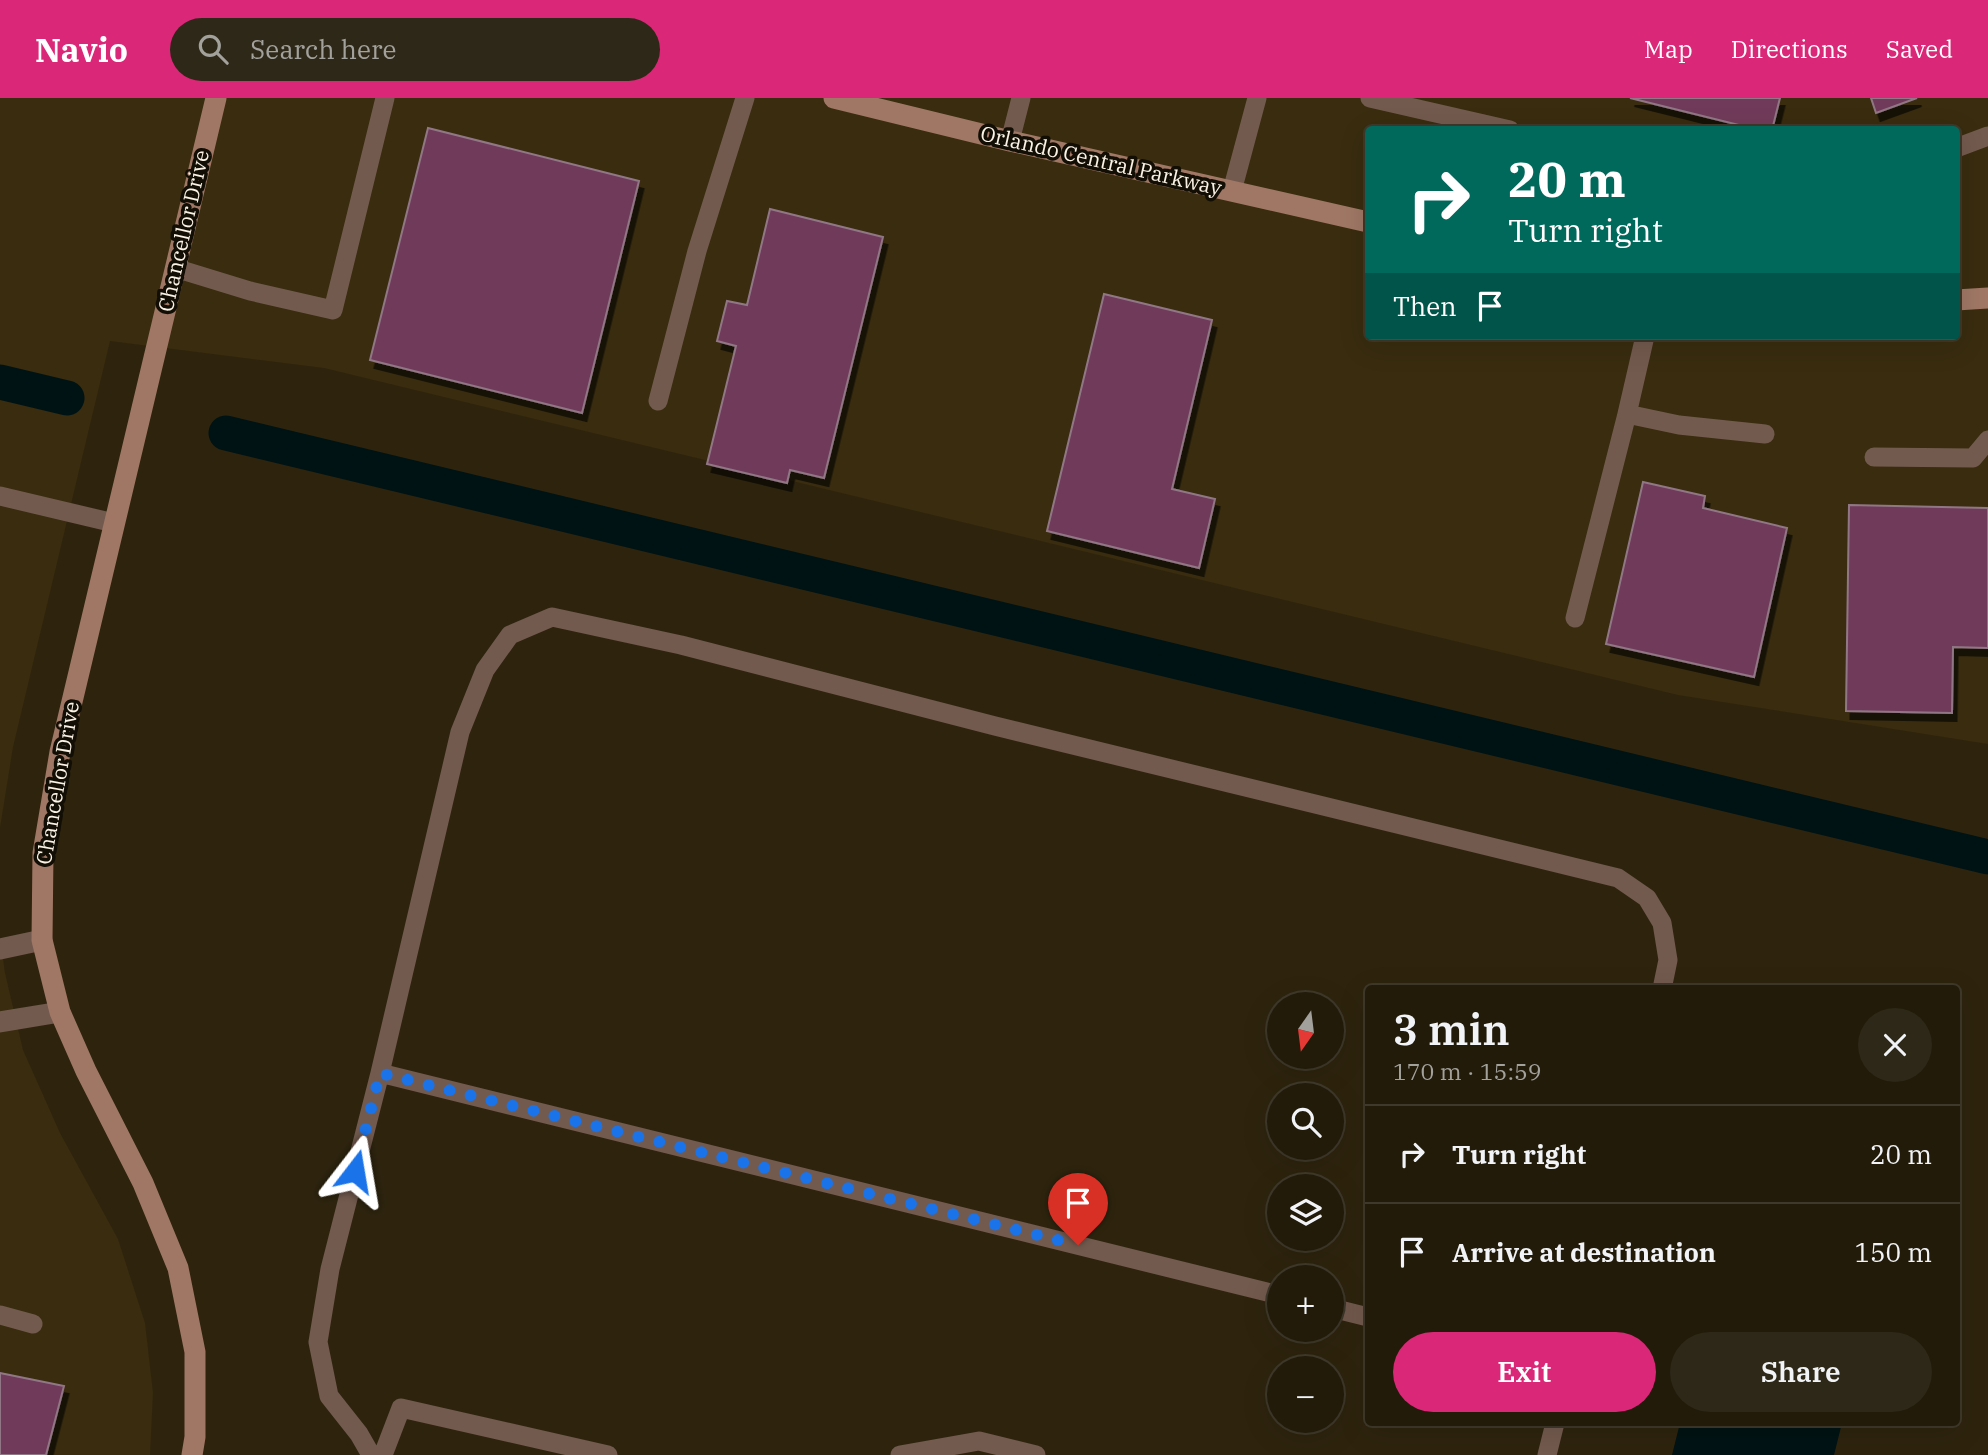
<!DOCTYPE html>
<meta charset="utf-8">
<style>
:root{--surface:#221b0a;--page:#2e2818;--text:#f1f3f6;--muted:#a2a19c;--line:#3f392b;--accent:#db2777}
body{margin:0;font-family:"IBM Plex Serif",serif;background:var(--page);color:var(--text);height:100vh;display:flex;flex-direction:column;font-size:26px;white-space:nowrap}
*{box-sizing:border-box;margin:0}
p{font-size:23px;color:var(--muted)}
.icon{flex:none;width:38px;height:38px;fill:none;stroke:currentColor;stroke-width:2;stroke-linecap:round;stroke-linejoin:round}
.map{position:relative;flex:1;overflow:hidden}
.panel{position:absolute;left:1365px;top:887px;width:595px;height:441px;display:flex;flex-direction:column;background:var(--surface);border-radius:7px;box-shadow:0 7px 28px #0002,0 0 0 2px var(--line)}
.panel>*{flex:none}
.banner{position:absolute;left:1365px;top:28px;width:595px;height:214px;border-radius:7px;box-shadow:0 7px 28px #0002,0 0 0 2px var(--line);background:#00695c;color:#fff;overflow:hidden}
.needle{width:46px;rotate:194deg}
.buttons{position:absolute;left:1267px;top:894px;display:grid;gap:14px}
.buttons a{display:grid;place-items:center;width:77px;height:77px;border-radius:50%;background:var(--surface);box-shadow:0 7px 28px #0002,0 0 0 2px var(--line);font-size:35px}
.pin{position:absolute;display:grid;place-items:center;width:60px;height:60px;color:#fff;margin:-72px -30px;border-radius:50% 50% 50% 0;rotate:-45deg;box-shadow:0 0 7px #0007}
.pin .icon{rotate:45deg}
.me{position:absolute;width:77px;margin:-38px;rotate:14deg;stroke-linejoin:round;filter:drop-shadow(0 0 5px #0008)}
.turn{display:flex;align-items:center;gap:24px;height:147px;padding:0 28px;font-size:32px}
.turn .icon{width:91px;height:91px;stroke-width:2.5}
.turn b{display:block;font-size:49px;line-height:60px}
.then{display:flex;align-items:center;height:66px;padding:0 28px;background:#0003;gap:14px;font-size:26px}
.round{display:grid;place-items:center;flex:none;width:74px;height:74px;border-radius:37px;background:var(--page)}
.overview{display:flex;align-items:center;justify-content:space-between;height:119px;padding:0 28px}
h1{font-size:42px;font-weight:600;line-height:52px}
.cta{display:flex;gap:14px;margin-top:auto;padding:14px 28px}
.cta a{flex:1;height:80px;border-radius:42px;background:var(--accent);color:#fff;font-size:28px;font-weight:600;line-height:80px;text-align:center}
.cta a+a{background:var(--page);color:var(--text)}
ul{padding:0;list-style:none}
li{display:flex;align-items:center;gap:21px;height:98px;padding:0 28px;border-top:2px solid var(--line)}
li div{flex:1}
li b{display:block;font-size:26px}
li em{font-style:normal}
header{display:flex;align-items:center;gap:42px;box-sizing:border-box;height:98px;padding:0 35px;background:var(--accent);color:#fff}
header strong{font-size:33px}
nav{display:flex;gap:38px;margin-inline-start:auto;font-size:24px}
.search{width:490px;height:63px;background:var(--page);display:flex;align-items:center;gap:18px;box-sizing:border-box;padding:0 24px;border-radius:38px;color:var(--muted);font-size:26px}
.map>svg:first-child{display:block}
.built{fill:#392c0f;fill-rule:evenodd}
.water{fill:#001314}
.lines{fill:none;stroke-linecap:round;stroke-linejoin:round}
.canal{stroke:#001314;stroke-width:35}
.building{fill:#703b5a;stroke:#917785;stroke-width:2;filter:url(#shadow)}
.lane{stroke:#735a4e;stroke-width:19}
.street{stroke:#735a4e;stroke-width:21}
.secondary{stroke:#a07765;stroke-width:21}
.route{stroke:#1a73e8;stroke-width:12;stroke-dasharray:0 21.6}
.labels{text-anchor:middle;stroke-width:7;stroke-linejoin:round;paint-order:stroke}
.street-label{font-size:21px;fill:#f9f2e5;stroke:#120e05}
</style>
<header>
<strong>Navio</strong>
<div class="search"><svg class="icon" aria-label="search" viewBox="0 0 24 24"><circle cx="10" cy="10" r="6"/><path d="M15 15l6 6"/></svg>Search here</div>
<nav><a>Map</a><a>Directions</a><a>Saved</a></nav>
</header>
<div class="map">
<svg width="1988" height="1357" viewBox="0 0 1988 1357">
<defs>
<filter id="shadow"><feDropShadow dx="4.5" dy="8" stdDeviation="0" flood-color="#0009"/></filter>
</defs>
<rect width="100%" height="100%" fill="#2e240e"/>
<!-- built -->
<path class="built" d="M 0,0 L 1988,0 L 1988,646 L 1678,597 L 324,270 L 110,243 L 13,649 L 0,730 ZM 1368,32 L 1956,32 L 1956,238 L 1368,238 Z
M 0,839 L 5,875 L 23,952 L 60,1035 L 118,1141 L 145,1225 L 153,1295 L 150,1357 L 0,1357 Z"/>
<!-- water -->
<path class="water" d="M 1680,1325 L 1842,1325 L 1834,1357 L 1672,1357 Z"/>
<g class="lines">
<!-- canal -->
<path class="canal" d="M 0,284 L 67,300
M 226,335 L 1988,759"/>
</g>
<!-- building -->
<path class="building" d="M 1630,0 L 1780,0 L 1772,32 L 1759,32 Z
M 1871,0 L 1917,0 L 1876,15 Z
M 428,30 L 639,83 L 582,315 L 370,262 Z
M 770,111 L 883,139 L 824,380 L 790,372 L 787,385 L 707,366 L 736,248 L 717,243 L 727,203 L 747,207 Z
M 1104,196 L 1212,222 L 1172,391 L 1215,401 L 1199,470 L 1047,433 Z
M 1643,384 L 1705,398 L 1703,410 L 1787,430 L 1754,579 L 1606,546 Z
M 1849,407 L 1988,410 L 1988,550 L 1953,549 L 1952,615 L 1846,613 Z
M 0,1275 L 64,1288 L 46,1357 L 0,1357 Z"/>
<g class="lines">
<!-- lane -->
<path class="lane" d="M 1370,0 L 1510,32
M 1010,43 L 1021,0
M 1956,50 L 1988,38
M 1232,93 L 1257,0
M 175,170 L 250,193 L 333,212 L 385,0
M 1645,238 L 1627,316 L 1679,327 L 1765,336
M 658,303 L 697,153 L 745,0
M 1874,359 L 1973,360 L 1988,342
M 0,398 L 114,425
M 1575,520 L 1627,316
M 380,975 L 1279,1197
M 1332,1210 L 1368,1219
M 0,1217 L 33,1226
M 371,1357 L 359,1336 L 329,1298 L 318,1244 L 330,1171 L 380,975 L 460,634 L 485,572 L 510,537 L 552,519 L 681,547 L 995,628 L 1618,780 L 1647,800 L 1662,825 L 1668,862 L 1662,891
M 383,1357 L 401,1310 L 608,1357
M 900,1357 L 979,1343 L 1036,1357
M 1547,1357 L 1555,1325"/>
<!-- street -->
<path class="street" d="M 0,851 L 42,842
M 0,924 L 60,914"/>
<!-- secondary -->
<path class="secondary" d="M 834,0 L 1010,43 L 1368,124
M 1956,202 L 1988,200
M 192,1357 L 195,1339 L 195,1254 L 178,1170 L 143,1085 L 86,973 L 60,914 L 42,842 L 43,755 L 60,654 L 216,0"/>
</g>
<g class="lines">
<!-- route -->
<path class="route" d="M 355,1073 L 380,975 L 1078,1147"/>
</g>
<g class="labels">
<!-- street labels -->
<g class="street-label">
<text transform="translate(1101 63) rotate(13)" y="7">Orlando Central Parkway</text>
<text transform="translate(184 133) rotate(-77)" y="7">Chancellor Drive</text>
<text transform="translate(58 685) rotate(-80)" y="7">Chancellor Drive</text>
</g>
</g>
</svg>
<div class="buttons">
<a><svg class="needle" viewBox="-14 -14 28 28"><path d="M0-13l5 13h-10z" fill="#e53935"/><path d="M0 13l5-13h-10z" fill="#a2a19c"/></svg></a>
<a><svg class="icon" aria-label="search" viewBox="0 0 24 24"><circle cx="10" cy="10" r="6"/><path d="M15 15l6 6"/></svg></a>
<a><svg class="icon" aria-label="layers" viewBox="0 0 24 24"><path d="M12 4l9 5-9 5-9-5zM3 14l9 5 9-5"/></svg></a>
<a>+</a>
<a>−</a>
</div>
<div class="pin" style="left:1078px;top:1147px;background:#d93025"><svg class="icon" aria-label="arrive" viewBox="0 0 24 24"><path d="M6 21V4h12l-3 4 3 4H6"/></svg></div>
<svg class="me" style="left:355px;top:1073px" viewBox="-20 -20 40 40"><path d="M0-17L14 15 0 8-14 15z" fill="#1a73e8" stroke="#fff" stroke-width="4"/></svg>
<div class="banner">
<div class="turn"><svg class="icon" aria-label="right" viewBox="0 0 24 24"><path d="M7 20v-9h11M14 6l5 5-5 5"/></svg><div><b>20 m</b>Turn right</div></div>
<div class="then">Then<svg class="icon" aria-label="arrive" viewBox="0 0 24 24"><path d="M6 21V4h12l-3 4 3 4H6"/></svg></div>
</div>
<section class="panel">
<div class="overview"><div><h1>3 min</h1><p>170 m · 15:59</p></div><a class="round"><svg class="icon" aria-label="close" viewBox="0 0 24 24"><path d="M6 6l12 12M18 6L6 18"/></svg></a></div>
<ul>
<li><svg class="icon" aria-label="right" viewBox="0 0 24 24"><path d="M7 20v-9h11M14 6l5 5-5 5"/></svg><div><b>Turn right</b></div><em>20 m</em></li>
<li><svg class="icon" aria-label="arrive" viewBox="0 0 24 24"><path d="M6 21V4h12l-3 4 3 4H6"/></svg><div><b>Arrive at destination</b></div><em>150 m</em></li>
</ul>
<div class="cta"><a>Exit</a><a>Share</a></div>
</section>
</div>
